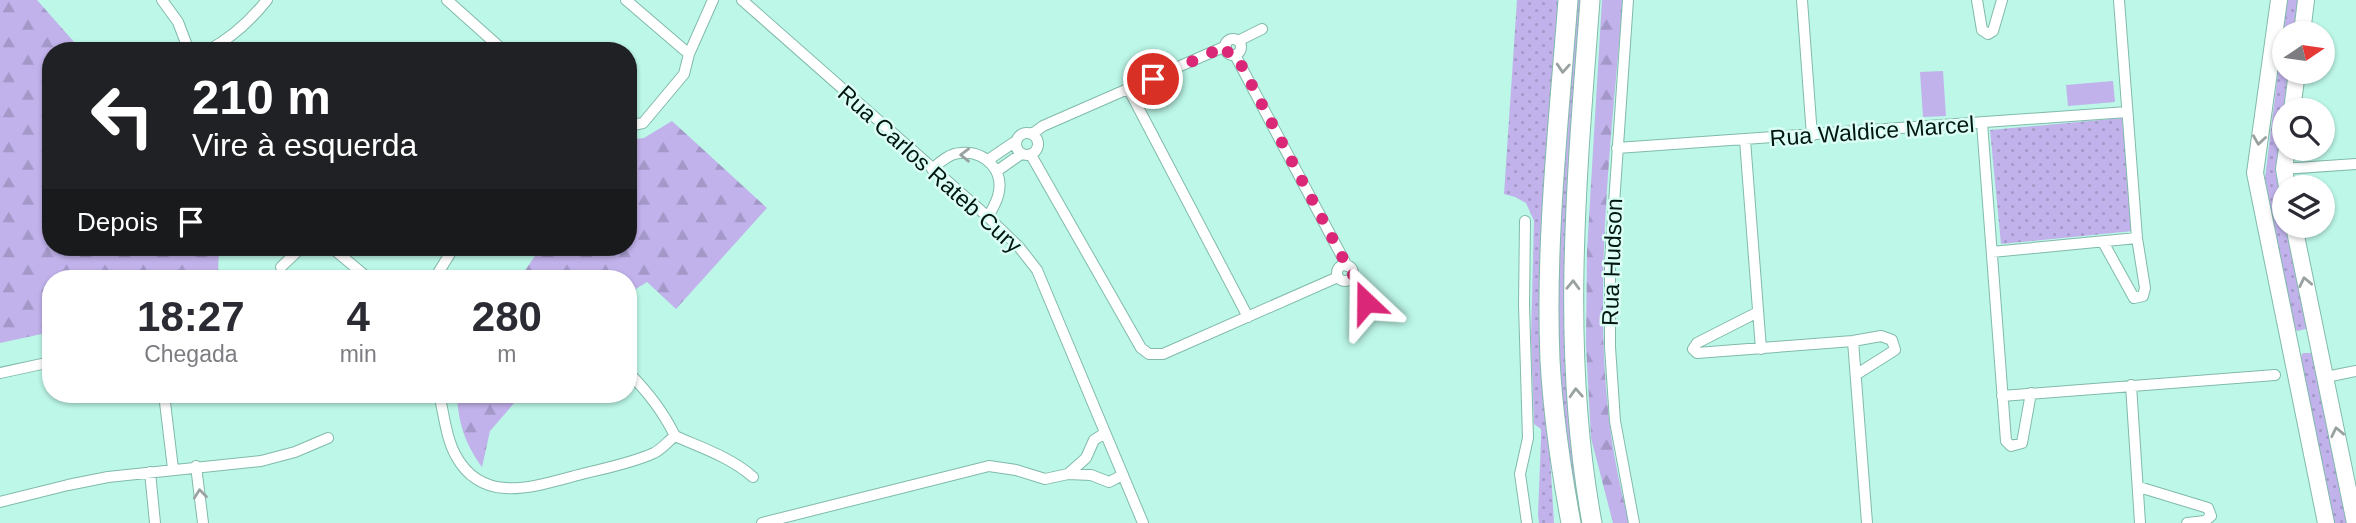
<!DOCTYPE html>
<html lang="pt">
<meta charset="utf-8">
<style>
:root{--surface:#fff;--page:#f7f7f7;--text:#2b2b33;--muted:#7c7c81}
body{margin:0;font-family:Arial,sans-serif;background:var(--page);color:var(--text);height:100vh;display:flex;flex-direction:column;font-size:26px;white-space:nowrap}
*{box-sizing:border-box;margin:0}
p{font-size:23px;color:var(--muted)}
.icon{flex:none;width:38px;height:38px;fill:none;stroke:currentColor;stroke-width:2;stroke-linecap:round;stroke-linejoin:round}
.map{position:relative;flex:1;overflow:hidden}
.drawer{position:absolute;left:42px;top:270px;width:595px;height:133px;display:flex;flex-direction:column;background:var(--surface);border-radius:28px;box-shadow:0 2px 5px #0004}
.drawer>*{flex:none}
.top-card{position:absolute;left:42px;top:42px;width:595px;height:214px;border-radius:28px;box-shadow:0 2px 5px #0004;background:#202124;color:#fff;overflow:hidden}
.needle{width:46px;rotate:77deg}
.tools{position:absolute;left:2272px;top:21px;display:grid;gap:14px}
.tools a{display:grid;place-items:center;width:63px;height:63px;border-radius:50%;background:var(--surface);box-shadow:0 2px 5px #0004;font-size:35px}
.pin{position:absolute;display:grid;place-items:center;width:60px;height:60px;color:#fff;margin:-30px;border:4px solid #fff;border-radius:50%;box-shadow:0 2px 7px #0007}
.me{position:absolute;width:77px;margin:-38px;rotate:337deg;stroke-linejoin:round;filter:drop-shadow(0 0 5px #0008)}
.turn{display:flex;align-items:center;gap:24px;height:147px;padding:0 35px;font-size:32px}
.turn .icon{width:91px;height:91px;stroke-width:2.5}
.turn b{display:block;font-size:49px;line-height:60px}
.then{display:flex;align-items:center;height:66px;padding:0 35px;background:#0003;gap:14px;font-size:26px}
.eta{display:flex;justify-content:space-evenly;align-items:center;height:119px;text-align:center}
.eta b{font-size:42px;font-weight:600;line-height:49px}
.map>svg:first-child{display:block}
.grass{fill:url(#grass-dots)}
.forest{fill:url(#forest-firs)}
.garden{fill:#c1b2eb}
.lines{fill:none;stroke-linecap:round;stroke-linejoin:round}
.minor-casing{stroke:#81baab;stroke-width:12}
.secondary-casing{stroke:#81baab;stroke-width:18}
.motorway-casing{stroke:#81baab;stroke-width:21}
.minor{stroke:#fff;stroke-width:10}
.secondary{stroke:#fff;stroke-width:16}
.motorway{stroke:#fff;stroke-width:19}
.oneway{stroke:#99a2a0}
.route{stroke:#db2777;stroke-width:12;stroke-dasharray:0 21.6}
.labels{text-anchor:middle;stroke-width:5;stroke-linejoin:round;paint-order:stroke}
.street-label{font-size:23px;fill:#011611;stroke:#dcfff5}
</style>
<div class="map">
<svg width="2356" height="523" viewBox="0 0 2356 523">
<defs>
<pattern id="grass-dots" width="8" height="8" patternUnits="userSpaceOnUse" patternTransform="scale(1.75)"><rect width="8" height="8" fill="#c1b2eb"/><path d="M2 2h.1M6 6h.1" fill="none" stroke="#a498c8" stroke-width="1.8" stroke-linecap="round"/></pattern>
<pattern id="forest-firs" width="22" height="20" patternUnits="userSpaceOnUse" patternTransform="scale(1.75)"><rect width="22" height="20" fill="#c1b2eb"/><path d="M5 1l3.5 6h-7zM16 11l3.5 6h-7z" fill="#a498c8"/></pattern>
</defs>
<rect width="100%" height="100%" fill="#bcf7e7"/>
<!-- grass -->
<path class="grass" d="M 1517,0 L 1560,0 L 1549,439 L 1554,523 L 1539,523 L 1538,515 L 1541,439 L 1541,429 L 1534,424 L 1531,338 L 1534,221 L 1526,203 L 1515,197 L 1504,194 Z
M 1574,0 L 1583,0 L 1570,221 L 1584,523 L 1575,523 L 1559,400 L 1558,219 Z
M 2287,0 L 2302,0 L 2298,33 L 2284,33 L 2284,72 L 2293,72 L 2288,110 L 2284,110 L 2284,141 L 2280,171 L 2284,192 L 2284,226 L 2290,226 L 2308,320 L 2306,329 L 2297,331 L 2293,326 L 2265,178 Z
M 2122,118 L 2133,231 L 2001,244 L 1990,130 Z
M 2303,353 L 2313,353 L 2349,523 L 2332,523 L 2300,358 Z"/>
<!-- forest -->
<path class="forest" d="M 0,0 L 37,0 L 82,51 L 51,51 L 51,247 L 219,247 L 218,272 L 215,278 L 51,278 L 51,332 L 0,343 Z
M 1602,0 L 1623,0 C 1611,140 1592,295 1611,434 C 1615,464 1622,494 1629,523 L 1613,523 L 1591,438 L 1586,345 L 1587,251 Z
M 672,121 L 767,208 L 676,309 L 647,282 L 628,294 L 628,278 L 520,278 L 541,247 L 628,247 L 628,140 L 644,138 Z
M 457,394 L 522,394 L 490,431 L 482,467 C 465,444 458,422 457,394 Z"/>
<!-- garden -->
<path class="garden" d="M 1943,71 L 1946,116 L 1923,117 L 1920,72 Z
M 2113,81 L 2115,102 L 2068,106 L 2066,85 Z"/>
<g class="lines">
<!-- minor casing -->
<g class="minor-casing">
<path id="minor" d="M 162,0 L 178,22 L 189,51
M 447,0 L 504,51
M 626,0 L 689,54
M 742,0 L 988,217 L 1019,247 L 1037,270 L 1143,523
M 1628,0 L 1610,262 L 1610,347 L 1615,421 L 1634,523
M 1802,0 L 1812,136
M 1977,0 L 1982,30 L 1988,34 L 1993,31 L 2002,0
M1225 47a8 8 0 1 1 16 0a8 8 0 1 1-16 0Z
M 1238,41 L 1262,29
M 207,51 C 230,39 251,20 267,0
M 1235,55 L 1347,266
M 1129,90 L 1248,317
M 1982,123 L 2006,441 L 2011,446 L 2022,443 L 2031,393
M 628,126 L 643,123 L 684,74 L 689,54 L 713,0
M1016 144a11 11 0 1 1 22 0a11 11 0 1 1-22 0Z
M 1032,134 L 1043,126 L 1226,46
M 1745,140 L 1761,349
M 1617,148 L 2127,112
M 1031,155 L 1141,348 L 1149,354 L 1163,354 L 1338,277
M 988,160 L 1016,141
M 932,169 C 940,162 950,153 961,153 C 986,151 1005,171 998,196 C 996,203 992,210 988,217
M 2284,169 L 2356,164
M 997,171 L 1021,154
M 1525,221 L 1524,305 L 1528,438 L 1520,474 L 1527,523
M 2103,242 L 2134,298 L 2143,296 L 2145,288 L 2137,238 L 2119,0
M 331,247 L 368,278
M 1992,252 L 2137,238
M1337 273a8 8 0 1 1 16 0a8 8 0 1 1-16 0Z
M 281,267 L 302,247
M 1353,275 L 1366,302
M 435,278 L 454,247
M 1758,312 L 1697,343 L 1693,349 L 1697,353 L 1853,341 L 1881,336 L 1892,340 L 1895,350 L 1857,374
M 1853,341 L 1867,523
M 628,372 C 648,392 663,411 675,436 C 702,448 730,457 753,477
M 0,373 L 51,362
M 2326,377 L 2356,371
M 2131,385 L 2140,523
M 164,394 L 173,469
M 439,394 C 444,414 446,438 456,456 C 484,507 538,485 582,474 C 606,468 632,463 654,453 C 662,449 668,441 675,436
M 2002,396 L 2275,375
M 196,466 L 203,523
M 150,472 L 155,523
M 1068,474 L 1086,458 L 1094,440 L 1105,433
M 2139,487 L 2208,508 L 2211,516 L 2205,521 L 2187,523
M 0,502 L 68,485 L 108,477 L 261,461 L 295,452 L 328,438
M 762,523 L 989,466 L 1016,470 L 1045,479 L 1068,474 L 1091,475 L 1109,482 L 1123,475"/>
</g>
<!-- secondary casing -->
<g class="secondary-casing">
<path id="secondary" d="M 2279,0 L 2255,173 L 2326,523
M 2302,33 L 2306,0
M 2292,110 L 2297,72
M 2287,149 L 2284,169 L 2287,187
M 2294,226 L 2355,523"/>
</g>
<!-- motorway casing -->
<g class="motorway-casing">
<path id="motorway" d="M 1568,0 C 1559,119 1545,241 1550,360 C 1553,415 1561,469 1571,523
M 1590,0 C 1577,174 1560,350 1592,523"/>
</g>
<!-- minor -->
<use href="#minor" class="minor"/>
<!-- secondary -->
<use href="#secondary" class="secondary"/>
<!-- motorway -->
<use href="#motorway" class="motorway"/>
</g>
<!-- one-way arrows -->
<defs><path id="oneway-chevron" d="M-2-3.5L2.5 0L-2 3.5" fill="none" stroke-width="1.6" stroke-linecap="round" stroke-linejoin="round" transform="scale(1.75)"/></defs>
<g class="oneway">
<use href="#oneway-chevron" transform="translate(1563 68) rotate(94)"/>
<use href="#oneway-chevron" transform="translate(2259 140) rotate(98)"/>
<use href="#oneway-chevron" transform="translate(965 155) rotate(-179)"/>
<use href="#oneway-chevron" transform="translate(2305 282) rotate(-102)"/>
<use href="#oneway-chevron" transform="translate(1573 285) rotate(-88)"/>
<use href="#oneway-chevron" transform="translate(1576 393) rotate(-93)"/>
<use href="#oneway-chevron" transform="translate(2337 432) rotate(-102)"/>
<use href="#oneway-chevron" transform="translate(200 494) rotate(-96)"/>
</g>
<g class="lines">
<!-- route -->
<path class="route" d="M 1153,79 L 1226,46 L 1228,53 L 1236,55 L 1347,266 L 1353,271 L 1353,275 L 1366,302"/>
</g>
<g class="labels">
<!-- street labels -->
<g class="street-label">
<text transform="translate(1872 131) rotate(-4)" y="8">Rua Waldice Marcel</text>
<text transform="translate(930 169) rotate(42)" y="8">Rua Carlos Rateb Cury</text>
<text transform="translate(1612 262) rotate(-88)" y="8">Rua Hudson</text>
</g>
</g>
</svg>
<div class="tools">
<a><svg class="needle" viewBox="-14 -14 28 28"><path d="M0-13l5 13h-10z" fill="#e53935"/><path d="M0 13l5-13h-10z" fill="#7c7c81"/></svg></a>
<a><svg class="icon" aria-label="search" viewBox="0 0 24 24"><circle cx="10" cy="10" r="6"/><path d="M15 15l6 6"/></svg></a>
<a><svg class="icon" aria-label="layers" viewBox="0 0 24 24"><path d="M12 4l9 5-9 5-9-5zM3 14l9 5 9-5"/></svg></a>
</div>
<div class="pin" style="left:1153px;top:79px;background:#d93025"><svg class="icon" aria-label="arrive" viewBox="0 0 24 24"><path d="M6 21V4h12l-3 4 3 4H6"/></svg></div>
<svg class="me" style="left:1366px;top:302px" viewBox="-20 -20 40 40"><path d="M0-17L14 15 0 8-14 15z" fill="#db2777" stroke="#fff" stroke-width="4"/></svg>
<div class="top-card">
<div class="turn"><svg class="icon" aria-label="left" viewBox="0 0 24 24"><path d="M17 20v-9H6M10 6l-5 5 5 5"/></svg><div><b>210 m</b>Vire à esquerda</div></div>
<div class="then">Depois<svg class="icon" aria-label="arrive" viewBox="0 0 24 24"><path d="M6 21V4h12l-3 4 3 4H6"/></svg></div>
</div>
<section class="drawer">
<div class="eta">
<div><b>18:27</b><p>Chegada</p></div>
<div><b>4</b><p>min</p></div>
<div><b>280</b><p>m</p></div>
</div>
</section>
</div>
